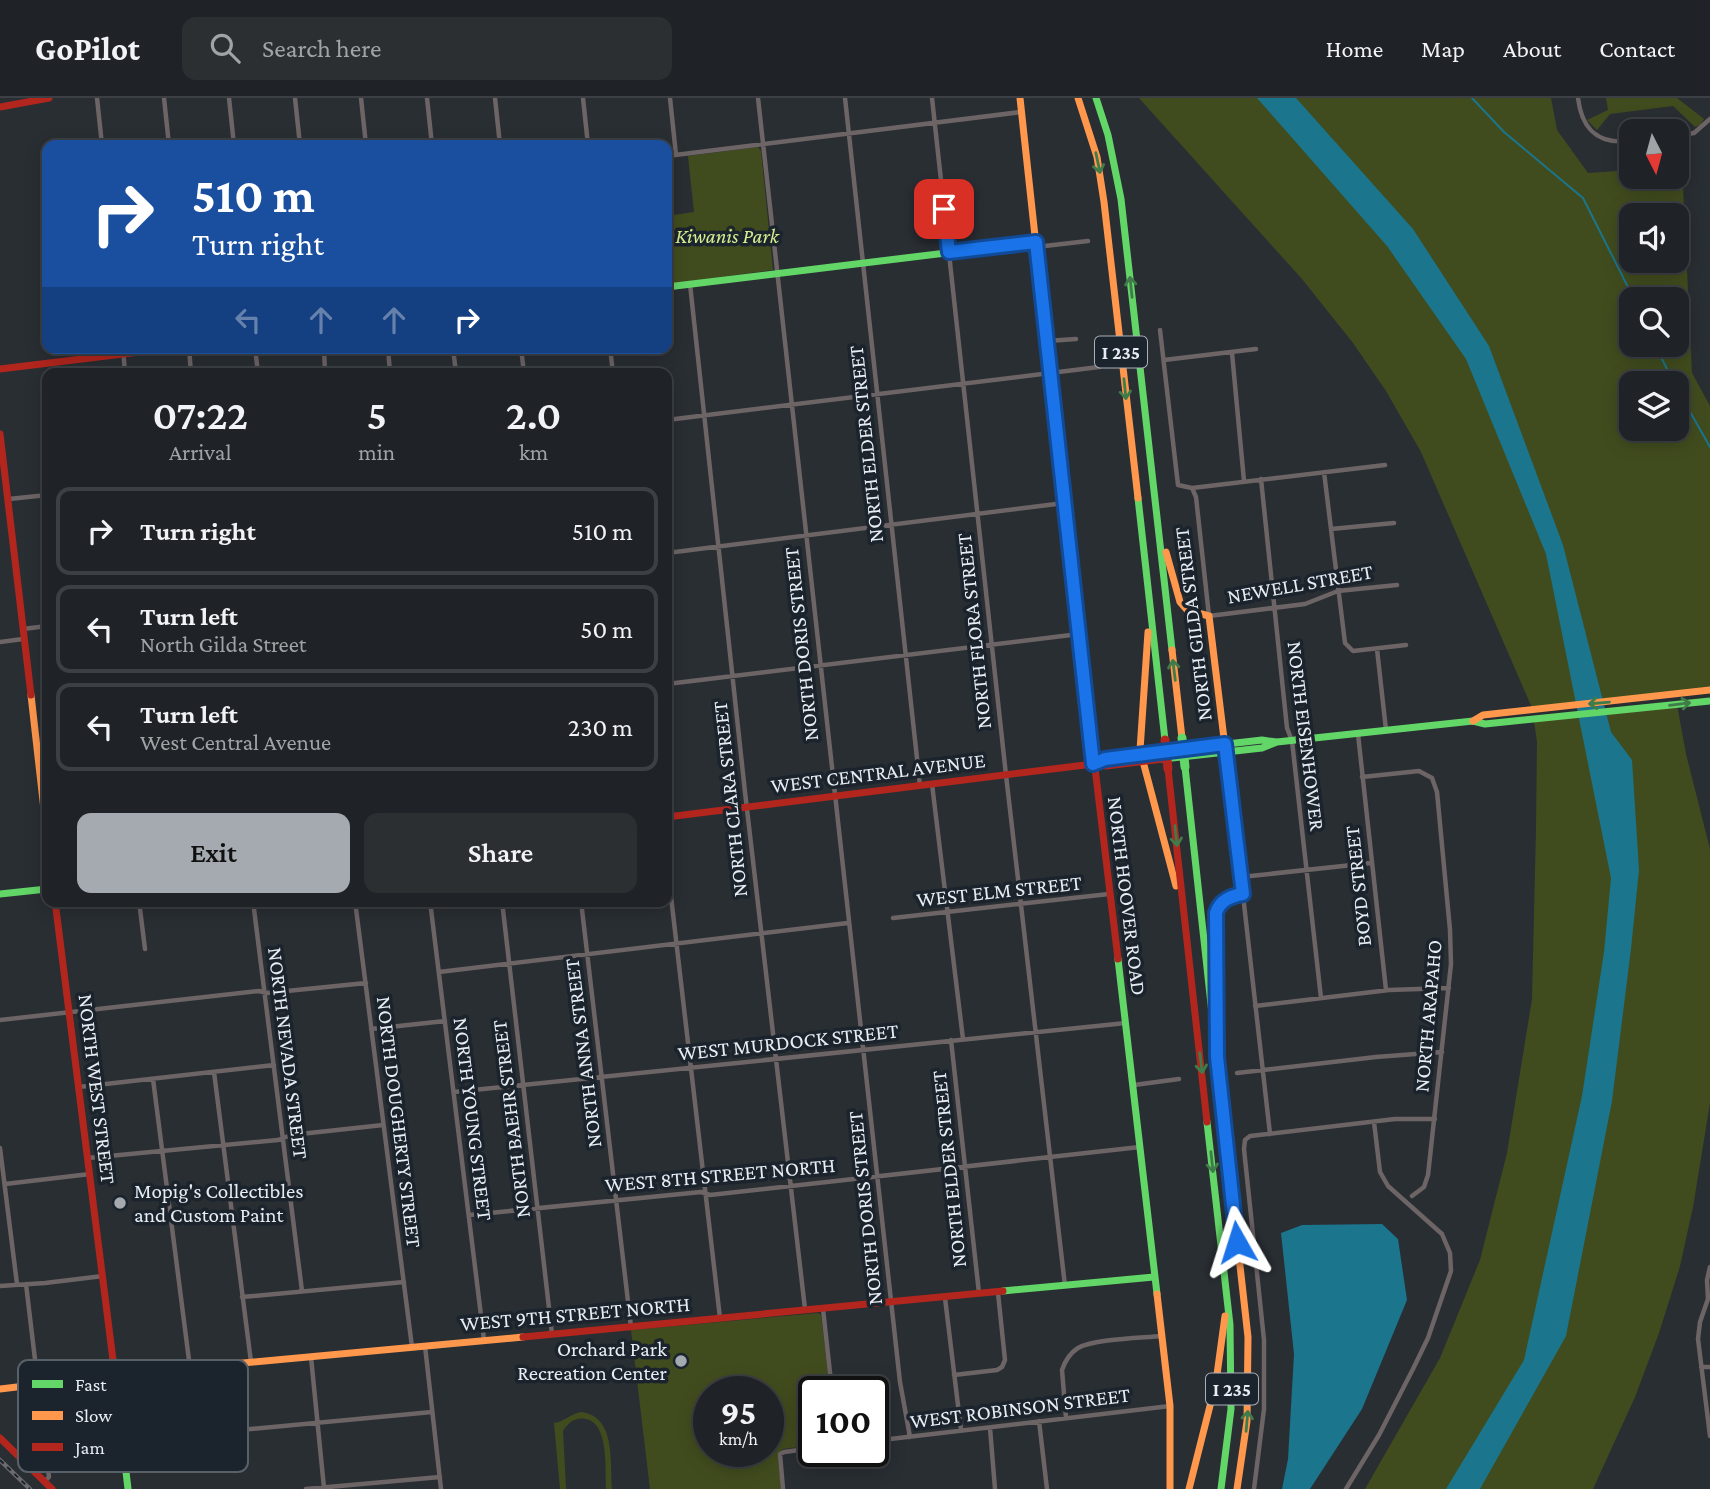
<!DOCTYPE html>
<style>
:root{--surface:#1f2226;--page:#2c2f32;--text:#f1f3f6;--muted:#a1a4a7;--line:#3c3f43;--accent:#a4aab0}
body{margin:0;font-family:"Crimson Pro",serif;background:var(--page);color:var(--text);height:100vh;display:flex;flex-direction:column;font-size:26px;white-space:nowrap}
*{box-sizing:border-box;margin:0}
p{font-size:23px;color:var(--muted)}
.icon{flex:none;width:38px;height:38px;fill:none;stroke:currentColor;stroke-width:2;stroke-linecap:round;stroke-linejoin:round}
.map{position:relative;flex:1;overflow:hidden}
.details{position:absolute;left:42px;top:270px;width:630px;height:539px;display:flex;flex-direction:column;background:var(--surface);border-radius:14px;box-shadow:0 4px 18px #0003,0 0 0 2px var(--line)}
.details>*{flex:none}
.top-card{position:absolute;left:42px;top:42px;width:630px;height:214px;border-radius:14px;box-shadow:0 4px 18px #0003,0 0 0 2px var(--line);background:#1a4fa0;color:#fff;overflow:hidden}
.needle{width:46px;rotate:174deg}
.fabs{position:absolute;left:1619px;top:21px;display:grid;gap:14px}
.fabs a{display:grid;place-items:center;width:70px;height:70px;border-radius:14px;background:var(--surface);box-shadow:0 4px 18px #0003,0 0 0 2px var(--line);font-size:35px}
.speed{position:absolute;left:693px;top:1278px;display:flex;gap:14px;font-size:35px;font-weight:700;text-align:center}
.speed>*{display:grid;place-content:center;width:91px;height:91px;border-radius:50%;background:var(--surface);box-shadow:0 4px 18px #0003,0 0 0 2px var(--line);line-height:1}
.speed small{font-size:18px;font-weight:400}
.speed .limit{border:4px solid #111;border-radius:10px;background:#fff;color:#111}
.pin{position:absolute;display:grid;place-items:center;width:60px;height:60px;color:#fff;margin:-30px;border-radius:14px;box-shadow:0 4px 10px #0006}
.me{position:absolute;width:77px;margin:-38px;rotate:354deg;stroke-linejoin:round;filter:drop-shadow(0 0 5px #0008)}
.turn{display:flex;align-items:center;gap:24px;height:147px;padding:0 35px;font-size:32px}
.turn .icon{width:91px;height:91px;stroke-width:2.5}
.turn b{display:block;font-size:49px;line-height:60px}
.lanes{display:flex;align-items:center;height:66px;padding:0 35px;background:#0003;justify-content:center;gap:35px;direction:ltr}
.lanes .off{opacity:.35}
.eta{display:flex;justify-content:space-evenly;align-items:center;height:119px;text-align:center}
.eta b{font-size:42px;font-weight:600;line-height:49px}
.primary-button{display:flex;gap:14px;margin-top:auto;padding:14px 35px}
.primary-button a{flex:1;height:80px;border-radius:14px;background:var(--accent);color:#111;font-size:28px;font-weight:600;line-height:80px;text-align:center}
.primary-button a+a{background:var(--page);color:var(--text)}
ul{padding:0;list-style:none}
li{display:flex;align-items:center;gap:21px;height:88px;margin:0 14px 10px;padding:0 21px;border:4px solid var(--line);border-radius:14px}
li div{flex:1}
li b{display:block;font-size:26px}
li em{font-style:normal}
header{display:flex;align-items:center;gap:42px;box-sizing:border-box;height:98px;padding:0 35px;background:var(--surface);border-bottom:2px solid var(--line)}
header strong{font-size:33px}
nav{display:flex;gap:38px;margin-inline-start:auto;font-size:24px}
.search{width:490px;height:63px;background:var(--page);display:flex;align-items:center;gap:18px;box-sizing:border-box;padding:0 24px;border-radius:14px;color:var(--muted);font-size:26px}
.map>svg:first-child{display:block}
.green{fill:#414c1e;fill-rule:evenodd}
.water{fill:#1b758d}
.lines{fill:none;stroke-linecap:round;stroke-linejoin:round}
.stream{stroke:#1b758d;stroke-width:2}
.street{stroke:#6d6466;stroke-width:4.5}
.fast{stroke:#63d668;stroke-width:7}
.slow{stroke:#ff974d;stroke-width:7}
.jam{stroke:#b3261e;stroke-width:7}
.rail-casing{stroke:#6b6a6e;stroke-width:4.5}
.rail{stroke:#1b232d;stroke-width:2;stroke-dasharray:5;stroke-linecap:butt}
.fast-bridge{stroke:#63d668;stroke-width:9}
.jam-bridge{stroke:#b3261e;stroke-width:9}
.oneway{stroke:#3f7c4a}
.route-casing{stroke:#114b97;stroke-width:18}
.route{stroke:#1a73e8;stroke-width:12}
.poi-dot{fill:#a4aab0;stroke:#1b232d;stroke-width:2.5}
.labels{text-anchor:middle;stroke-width:7;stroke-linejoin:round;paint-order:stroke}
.shield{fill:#1b232d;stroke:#aab0b8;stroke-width:2}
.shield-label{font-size:19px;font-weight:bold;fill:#e7edf3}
.park-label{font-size:21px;font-style:italic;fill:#d6ef90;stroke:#1b232d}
.street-label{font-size:21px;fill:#e7edf3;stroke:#1b232d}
.poi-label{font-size:21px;fill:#e7edf3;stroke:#1b232d;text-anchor:start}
.key{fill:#1b232d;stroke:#586068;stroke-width:2}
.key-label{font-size:19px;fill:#e7edf3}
</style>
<header>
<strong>GoPilot</strong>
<div class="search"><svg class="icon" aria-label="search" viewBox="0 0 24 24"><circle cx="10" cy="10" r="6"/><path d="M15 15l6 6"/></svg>Search here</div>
<nav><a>Home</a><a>Map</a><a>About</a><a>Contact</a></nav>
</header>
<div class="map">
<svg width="1710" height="1391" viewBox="0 0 1710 1391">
<rect width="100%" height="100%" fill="#292e33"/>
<!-- green -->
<path class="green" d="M 1139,0 L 1551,0 L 1557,32 L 1588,75 L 1631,72 L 1631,79 L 1676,79 L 1677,70 L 1682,69 L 1692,275 L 1710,308 L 1710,592 L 1533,612 L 1421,354 L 1386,293 L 1353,245 L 1302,181 ZM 1631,117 L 1676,117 L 1676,163 L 1631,163 ZM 1631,201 L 1676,201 L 1676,247 L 1631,247 ZM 1631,285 L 1676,285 L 1676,331 L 1631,331 Z
M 1606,0 L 1677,0 L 1704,21 L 1700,27 L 1695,29 L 1673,8 L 1610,16 L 1597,32 L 1587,22 L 1608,12 Z
M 758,49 L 761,53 L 773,172 L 667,186 L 667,118 L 694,114 L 688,58 Z
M 1677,607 L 1686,656 L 1710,751 L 1710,1005 L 1693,1109 L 1680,1168 L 1659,1235 L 1635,1299 L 1593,1391 L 1365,1391 L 1440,1260 L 1480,1162 L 1507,1055 L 1532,901 L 1536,731 L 1537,644 L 1534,623 Z
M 818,1215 L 821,1217 L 830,1293 L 814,1293 L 814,1347 L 783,1351 L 778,1356 L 781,1391 L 650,1391 L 631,1232 ZM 709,1293 L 768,1293 L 768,1353 L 709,1353 Z
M 581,1314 C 616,1318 610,1364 612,1391 L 606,1391 C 605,1372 609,1325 586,1321 C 575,1319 568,1325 563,1333 L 566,1391 L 560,1391 L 554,1325 C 564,1324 570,1316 581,1314 Z"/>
<!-- water -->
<path class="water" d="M 1257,0 L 1296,0 L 1413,131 L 1489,248 L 1563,447 L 1611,634 L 1632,662 L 1639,772 L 1631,851 L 1612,1003 L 1566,1238 L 1480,1391 L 1446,1391 L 1524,1262 L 1582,998 L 1604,854 L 1611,780 L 1546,456 L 1466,261 L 1387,148 Z
M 1382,1126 L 1398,1141 L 1407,1202 L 1362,1311 L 1310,1391 L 1282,1391 L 1288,1361 L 1294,1256 L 1281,1135 L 1302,1127 Z"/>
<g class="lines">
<!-- stream -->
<path class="stream" d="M 1472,0 L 1504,34 L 1583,100 L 1634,201
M 1655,247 L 1674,285
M 1676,289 L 1710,349"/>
<!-- street -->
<path class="street" d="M 97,0 L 102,47
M 164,0 L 169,47
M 229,0 L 234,47
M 295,0 L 300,47
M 361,0 L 366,47
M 427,0 L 432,47
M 495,0 L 500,47
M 583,0 L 588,47
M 670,0 L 676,57
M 758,0 L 900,1284 L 910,1339
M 845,0 L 920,688
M 932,0 L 1006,677 L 1065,1188
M 1578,0 C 1582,32 1598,47 1631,43
M 1676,38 L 1694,35 L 1710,21
M 667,58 L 1021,14
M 1036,149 L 1088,143
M 690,186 L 745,694 L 805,1211
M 1160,232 L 1178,387 L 1192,390 L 1385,367
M 1047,243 L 1076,241
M 123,250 L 125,275
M 189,250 L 191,275
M 255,250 L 258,275
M 324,250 L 325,275
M 388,250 L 390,275
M 453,250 L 456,275
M 521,250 L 524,275
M 610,250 L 613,275
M 1232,255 L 1244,383
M 1164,262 L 1256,251
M 667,322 L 1099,269
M 1324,374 L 1345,545 L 1353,553 L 1406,547
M 1261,381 L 1287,630 L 1292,643 L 1321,900
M 1192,390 L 1196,399 L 1209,518 L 1305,506 L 1338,493 L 1397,487
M 9,401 L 47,397
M 1331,431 L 1394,425
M 667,455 L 1064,405
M 23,531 L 47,528
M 0,544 L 23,541
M 1377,551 L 1386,632
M 667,586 L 1079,536
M 1358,636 L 1386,892
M 1362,679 L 1419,673 L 1432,680 L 1437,694 L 1450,832 L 1451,866 L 1428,1077 L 1424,1089 L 1412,1098
M 932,686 L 963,941
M 667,764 L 720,1220
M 1241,779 L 1371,765
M 1243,797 L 1270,1036
M 139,803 L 145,851
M 253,803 L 302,1193
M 355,803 L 412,1249
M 430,803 L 484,1242
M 502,803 L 552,1236
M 581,803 L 631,1229
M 893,820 L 1109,796
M 439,874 L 848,825
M 1255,908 L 1389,892 L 1449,890
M 0,922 L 259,893 L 267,895 L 366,885
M 371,931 L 445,923
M 951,942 L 979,1195
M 214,974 L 251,1264
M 1237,975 L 1376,959 L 1442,954
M 153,981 L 190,1270
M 1134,987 L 1179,981
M 79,989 L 274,967
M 454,994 L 1126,925
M 0,1050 L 17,1186
M 88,1060 L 278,1042 L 291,1037 L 383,1027
M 5,1086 L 90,1076
M 469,1117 L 701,1094 L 710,1097 L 1140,1049
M 1710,1169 L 1707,1182 L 1708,1201 L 1700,1224 L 1698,1241 L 1710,1338
M 26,1186 L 49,1379 L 44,1384
M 0,1188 L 45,1185 L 103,1178
M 242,1199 L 404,1184
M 945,1200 L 961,1332
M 823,1211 L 832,1293
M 425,1248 L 441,1391
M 311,1259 L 324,1390
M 1701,1269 L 1710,1269
M 954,1277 L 997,1272 L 1002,1269 L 1005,1262 L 998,1195
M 1066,1320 L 1062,1272 C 1065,1263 1070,1255 1078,1250 C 1094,1241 1141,1240 1161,1238
M 1039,1323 L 1047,1391
M 990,1330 L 995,1391
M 123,1343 L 432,1314
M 873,1343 L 1170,1308
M 306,1391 L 440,1379
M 783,1391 L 780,1356 L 784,1354 L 814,1350
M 1254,1391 L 1264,1311 L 1264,1242 L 1244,1051 L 1245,1042 L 1250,1038 L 1395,1021 L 1435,1021
M 1346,1391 L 1379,1337 L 1413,1271 L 1428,1240 L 1451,1173 L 1450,1155 L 1442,1136 L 1388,1088 L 1380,1074 L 1374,1024"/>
<!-- fast -->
<path class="fast" d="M 1096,0 L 1108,37 L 1121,101 L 1172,552
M 667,189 L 1036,144
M 1138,400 L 1165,642
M 1163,661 L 1262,650 L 1277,644 L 1473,623 L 1485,626 L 1710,603
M 1094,666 L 1105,661 L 1131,657 L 1262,642 L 1276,644
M 1185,669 L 1227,1052
M 0,796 L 47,791
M 1118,861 L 1157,1196
M 1207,1024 L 1230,1227 L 1231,1311 L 1221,1391
M 1003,1193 L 1154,1179
M 113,1262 L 128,1391"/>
<!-- slow -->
<path class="slow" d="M 1020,0 L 1072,479
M 1078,0 L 1097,59 L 1104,104 L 1138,400
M 1166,454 L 1180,504 L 1187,512 L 1209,518
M 1209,518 L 1243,796
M 1148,534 L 1140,652 L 1176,788
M 1172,552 L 1182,640
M 31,597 L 47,738
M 1473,623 L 1483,617 L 1710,592
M 1217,916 L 1216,815 L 1226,802 L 1243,796
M 1227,1052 L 1248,1239 L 1247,1323 L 1237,1391
M 1157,1196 L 1170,1308 L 1170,1391
M 0,1291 L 125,1276 L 523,1239
M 1189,1391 L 1216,1284 L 1225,1218"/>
<!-- jam -->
<path class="jam" d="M 0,9 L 49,0
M 0,271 L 172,250
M 0,336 L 31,597
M 1072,479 L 1118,861
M 1168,671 L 1207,1024
M 667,719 L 1093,666 L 1106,668 L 1163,661
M 55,803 L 113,1262
M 523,1239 L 1003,1193
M 0,1340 L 52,1391"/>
<!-- rail casing -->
<g class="rail-casing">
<path id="rail" d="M 0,1362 L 30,1391"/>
</g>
<!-- rail -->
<use href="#rail" class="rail"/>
<!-- fast-bridge -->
<path class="fast-bridge" d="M 1182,640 L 1185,669"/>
<!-- jam-bridge -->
<path class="jam-bridge" d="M 1165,642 L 1168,671"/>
</g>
<!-- one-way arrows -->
<defs><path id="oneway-shaft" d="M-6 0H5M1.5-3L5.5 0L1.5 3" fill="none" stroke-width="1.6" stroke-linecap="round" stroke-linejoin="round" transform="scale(1.75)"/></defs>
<g class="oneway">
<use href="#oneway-shaft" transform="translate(1098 65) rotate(78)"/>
<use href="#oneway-shaft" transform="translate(1131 189) rotate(-96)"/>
<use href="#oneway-shaft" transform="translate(1125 291) rotate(84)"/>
<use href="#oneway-shaft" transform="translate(1174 572) rotate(-97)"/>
<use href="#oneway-shaft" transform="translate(1599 605) rotate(175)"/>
<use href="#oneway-shaft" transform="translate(1680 606) rotate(-7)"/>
<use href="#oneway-shaft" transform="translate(1176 738) rotate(84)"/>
<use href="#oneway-shaft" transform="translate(1201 965) rotate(83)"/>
<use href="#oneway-shaft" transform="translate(1212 1064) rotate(84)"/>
<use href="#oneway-shaft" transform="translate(1247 1323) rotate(-85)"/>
</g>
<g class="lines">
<!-- route casing -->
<g class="route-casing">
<path id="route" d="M 944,111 L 949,154 L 1036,144 L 1093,666 L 1105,661 L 1225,646 L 1243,796 C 1231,798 1220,802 1216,815 L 1217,959 L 1237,1144"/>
</g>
<!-- route -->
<use href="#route" class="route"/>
</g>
<!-- markers -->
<g class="poi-dot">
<circle cx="120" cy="1105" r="7"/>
<circle cx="681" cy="1263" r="7"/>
</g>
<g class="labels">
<!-- shield labels -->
<g class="shield">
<rect x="1095" y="238.5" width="52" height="31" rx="5"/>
<rect x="1206" y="1275.5" width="52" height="31" rx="5"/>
</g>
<g class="shield-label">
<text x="1121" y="261">I 235</text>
<text x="1232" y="1298">I 235</text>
</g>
<!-- park labels -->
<g class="park-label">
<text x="727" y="145">Kiwanis Park</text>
</g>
<!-- street labels -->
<g class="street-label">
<text transform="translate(866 346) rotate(-96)" y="7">NORTH ELDER STREET</text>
<text transform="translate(1300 486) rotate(-10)" y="7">NEWELL STREET</text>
<text transform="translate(1193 526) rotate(-97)" y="7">NORTH GILDA STREET</text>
<text transform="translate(974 533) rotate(-96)" y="7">NORTH FLORA STREET</text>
<text transform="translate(801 546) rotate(-96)" y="7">NORTH DORIS STREET</text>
<text transform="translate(1306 638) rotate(83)" y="7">NORTH EISENHOWER</text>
<text transform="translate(878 675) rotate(-7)" y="7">WEST CENTRAL AVENUE</text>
<text transform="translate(730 701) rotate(-96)" y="7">NORTH CLARA STREET</text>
<text transform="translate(1358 788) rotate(-96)" y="7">BOYD STREET</text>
<text transform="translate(999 793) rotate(-6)" y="7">WEST ELM STREET</text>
<text transform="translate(1127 798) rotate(83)" y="7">NORTH HOOVER ROAD</text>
<text transform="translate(1428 918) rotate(-85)" y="7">NORTH ARAPAHO</text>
<text transform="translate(788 944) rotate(-6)" y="7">WEST MURDOCK STREET</text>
<text transform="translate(288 955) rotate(83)" y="7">NORTH NEVADA STREET</text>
<text transform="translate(583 955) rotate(-97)" y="7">NORTH ANNA STREET</text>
<text transform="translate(97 991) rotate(83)" y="7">NORTH WEST STREET</text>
<text transform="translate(473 1021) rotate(83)" y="7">NORTH YOUNG STREET</text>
<text transform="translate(511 1021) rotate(-97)" y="7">NORTH BAEHR STREET</text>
<text transform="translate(399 1024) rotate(83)" y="7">NORTH DOUGHERTY STREET</text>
<text transform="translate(949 1071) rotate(-96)" y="7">NORTH ELDER STREET</text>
<text transform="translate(720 1077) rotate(-5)" y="7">WEST 8TH STREET NORTH</text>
<text transform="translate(865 1110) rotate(-96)" y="7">NORTH DORIS STREET</text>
<text transform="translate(575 1216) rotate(-5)" y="7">WEST 9TH STREET NORTH</text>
<text transform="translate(1020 1310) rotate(-7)" y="7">WEST ROBINSON STREET</text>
</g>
<!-- poi labels -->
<g class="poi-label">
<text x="134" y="1100">Mopig's Collectibles<tspan x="134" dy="24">and Custom Paint</tspan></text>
<text x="667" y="1258" text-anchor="end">Orchard Park<tspan x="667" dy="24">Recreation Center</tspan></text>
</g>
</g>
<!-- legend -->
<rect x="18" y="1262" width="230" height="112" rx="10" class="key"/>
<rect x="32" y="1282" width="31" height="8" fill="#63d668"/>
<rect x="32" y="1313" width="31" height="9" fill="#ff974d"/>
<rect x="32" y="1345" width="31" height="8" fill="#b3261e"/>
<g class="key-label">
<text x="75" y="1293">Fast</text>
<text x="75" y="1324">Slow</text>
<text x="75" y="1356">Jam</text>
</g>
</svg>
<div class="fabs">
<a><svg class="needle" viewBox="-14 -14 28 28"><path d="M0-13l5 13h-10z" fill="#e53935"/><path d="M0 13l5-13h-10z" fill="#a1a4a7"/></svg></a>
<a><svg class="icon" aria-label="sound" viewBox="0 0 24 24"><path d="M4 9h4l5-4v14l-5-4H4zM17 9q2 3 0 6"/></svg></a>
<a><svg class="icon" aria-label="search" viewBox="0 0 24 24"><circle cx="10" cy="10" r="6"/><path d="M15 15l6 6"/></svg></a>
<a><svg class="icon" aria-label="layers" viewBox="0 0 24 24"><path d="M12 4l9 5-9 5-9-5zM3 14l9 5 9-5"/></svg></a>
</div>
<div class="speed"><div>95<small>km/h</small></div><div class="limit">100</div></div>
<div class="pin" style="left:944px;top:111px;background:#d93025"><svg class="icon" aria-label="arrive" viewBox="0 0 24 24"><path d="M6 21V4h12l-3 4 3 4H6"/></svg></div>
<svg class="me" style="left:1237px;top:1144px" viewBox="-20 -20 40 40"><path d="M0-17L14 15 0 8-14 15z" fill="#1a73e8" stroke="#fff" stroke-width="4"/></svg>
<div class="top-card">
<div class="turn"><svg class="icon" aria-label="right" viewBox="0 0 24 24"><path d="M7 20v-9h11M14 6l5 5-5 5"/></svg><div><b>510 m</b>Turn right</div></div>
<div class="lanes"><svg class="icon off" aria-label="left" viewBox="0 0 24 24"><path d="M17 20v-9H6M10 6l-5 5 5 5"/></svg><svg class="icon off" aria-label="ahead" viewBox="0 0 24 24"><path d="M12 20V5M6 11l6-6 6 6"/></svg><svg class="icon off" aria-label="ahead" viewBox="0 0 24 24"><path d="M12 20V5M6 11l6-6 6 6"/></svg><svg class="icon" aria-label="right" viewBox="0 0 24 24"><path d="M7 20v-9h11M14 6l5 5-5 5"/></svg></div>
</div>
<section class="details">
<div class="eta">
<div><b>07:22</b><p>Arrival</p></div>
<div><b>5</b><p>min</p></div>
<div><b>2.0</b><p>km</p></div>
</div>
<ul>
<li><svg class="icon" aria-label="right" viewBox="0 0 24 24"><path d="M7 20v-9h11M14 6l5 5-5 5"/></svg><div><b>Turn right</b></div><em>510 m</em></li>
<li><svg class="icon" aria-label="left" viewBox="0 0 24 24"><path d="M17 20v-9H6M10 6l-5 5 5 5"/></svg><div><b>Turn left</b><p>North Gilda Street</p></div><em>50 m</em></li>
<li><svg class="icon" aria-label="left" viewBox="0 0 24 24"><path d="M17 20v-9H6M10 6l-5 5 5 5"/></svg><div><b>Turn left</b><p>West Central Avenue</p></div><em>230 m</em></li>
</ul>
<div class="primary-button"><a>Exit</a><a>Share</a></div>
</section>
</div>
